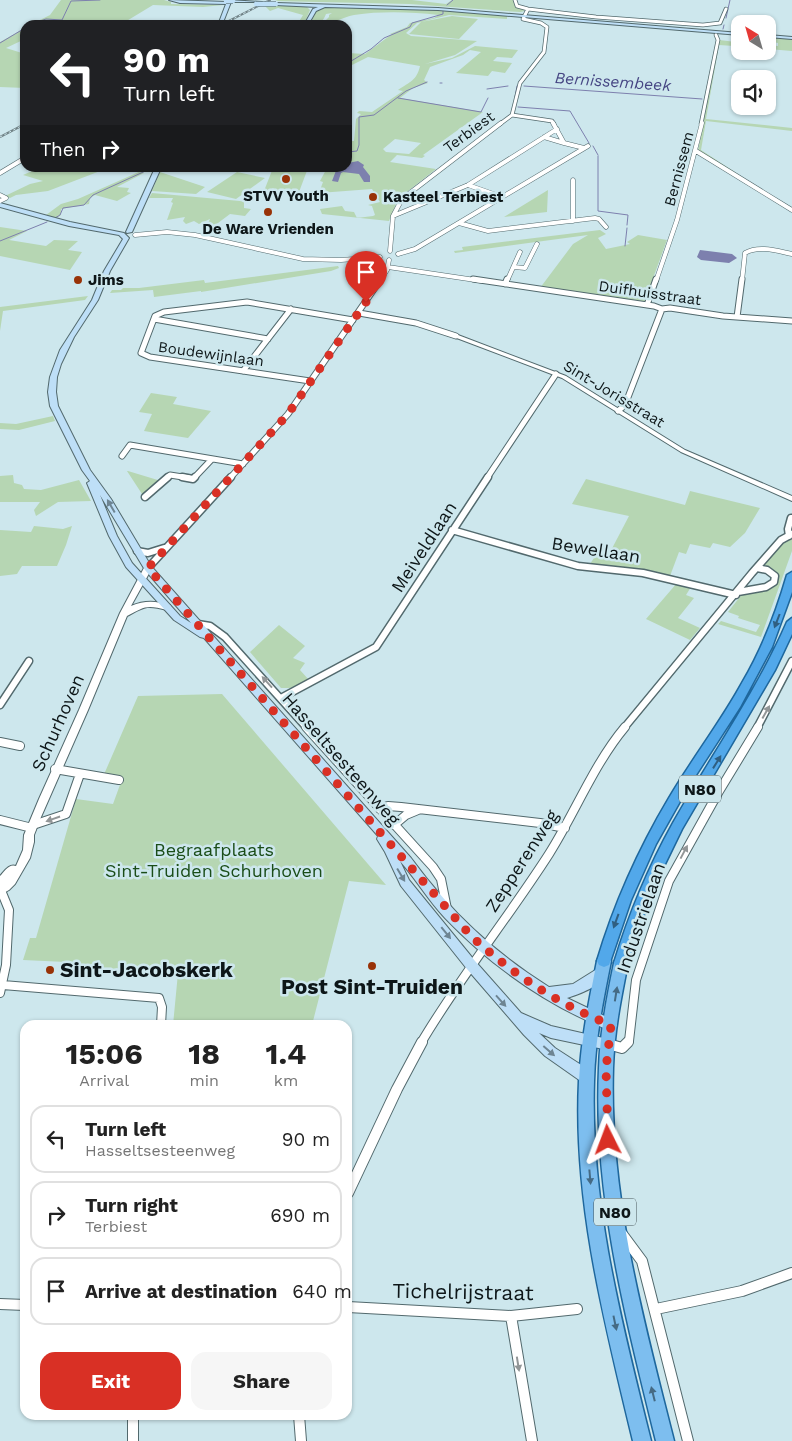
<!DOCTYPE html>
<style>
:root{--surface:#fff;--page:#f6f6f6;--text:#222;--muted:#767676;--line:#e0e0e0;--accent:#d93025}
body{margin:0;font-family:"Work Sans",sans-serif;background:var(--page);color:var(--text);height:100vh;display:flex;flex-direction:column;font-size:19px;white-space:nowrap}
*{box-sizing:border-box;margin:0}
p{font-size:16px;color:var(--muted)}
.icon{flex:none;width:28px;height:28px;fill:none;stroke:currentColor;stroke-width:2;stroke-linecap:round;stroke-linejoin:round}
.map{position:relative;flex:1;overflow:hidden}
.drawer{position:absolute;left:20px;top:1020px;width:332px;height:400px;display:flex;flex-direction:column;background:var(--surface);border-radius:15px;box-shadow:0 1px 4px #0004}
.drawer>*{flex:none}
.guide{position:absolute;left:20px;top:20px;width:332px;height:152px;border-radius:15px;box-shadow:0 1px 4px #0004;background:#202124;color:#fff;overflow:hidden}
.needle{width:32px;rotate:323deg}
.tools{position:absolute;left:731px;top:15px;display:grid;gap:10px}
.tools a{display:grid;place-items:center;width:45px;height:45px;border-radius:10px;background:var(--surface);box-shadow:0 1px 4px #0004;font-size:25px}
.pin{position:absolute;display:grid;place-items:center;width:42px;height:42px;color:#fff;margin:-51px -21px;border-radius:50% 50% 50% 0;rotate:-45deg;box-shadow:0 0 5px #0007}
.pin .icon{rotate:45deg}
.me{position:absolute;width:55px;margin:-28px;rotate:357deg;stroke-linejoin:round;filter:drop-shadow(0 0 4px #0008)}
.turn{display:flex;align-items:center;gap:18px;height:105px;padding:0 20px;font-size:22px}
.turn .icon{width:65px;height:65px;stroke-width:2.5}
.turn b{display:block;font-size:35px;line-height:42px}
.then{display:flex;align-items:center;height:48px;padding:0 20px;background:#0003;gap:10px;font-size:19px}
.eta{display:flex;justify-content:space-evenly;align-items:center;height:85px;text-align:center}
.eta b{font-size:30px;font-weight:700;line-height:35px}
.cta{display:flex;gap:10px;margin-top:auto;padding:10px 20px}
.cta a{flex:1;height:58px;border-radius:15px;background:var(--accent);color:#fff;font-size:20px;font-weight:700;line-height:58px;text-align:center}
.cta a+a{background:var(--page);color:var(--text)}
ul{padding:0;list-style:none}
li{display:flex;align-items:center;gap:15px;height:68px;margin:0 10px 8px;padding:0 10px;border:2px solid var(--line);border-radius:15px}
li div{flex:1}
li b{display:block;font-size:19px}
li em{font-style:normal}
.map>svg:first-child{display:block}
.green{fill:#b6d6b3;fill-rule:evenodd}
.water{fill:#7d80ae}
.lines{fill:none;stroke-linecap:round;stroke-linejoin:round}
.stream{stroke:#7d80ae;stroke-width:1}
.minor-far5-casing{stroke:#52696d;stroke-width:4.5}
.minor-far4-casing{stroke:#52696d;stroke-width:5}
.minor-far3-casing{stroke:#52696d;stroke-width:7}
.minor-far2-casing{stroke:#52696d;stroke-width:9}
.minor-far1-casing{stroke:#52696d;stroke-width:10}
.minor-casing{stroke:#52696d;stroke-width:12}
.tertiary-casing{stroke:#52696d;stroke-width:2}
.secondary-casing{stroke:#52696d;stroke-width:2}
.primary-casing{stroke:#1e679d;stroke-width:3}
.trunk-casing{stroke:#1e679d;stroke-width:3}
.minor-far5{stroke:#fff;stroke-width:3}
.minor-far4{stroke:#fff;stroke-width:4}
.minor-far3{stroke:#fff;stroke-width:5}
.minor-far2{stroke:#fff;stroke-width:6}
.minor-far1{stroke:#fff;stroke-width:8}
.minor{stroke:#fff;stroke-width:10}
.tertiary{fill:#fff;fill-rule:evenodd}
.secondary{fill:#bedff7;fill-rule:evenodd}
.primary{fill:#7dbeef;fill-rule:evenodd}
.trunk{fill:#52a8ea;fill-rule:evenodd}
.rail-casing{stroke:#708286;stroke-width:2}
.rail{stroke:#cde7ed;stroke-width:1;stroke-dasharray:2.5;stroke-linecap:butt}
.secondary-bridge-casing{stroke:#52696d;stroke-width:5.5;stroke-linecap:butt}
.secondary-bridge{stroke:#bedff7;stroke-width:4.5}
.oneway{fill:#6e8593}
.oneway2{fill:#305f81}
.oneway3{fill:#929697}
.oneway4{fill:#456a84}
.route{stroke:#d93025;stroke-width:9;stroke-dasharray:0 16.2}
.poi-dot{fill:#983207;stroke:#cde7ed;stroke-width:2}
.labels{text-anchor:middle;stroke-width:5;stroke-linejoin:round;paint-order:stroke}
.far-street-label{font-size:15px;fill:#0d1618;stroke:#cde7ed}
.far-poi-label{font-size:15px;font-weight:bold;fill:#0d1618;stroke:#cde7ed}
.far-water-label{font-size:16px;font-style:italic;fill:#474784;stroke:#cde7ed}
.shield{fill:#cde7ed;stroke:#475558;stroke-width:1}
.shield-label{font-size:16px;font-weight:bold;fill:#0d1618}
.street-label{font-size:18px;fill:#0d1618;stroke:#cde7ed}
.park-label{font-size:18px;fill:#1a4d18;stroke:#cde7ed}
.near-poi-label{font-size:21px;font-weight:bold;fill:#0d1618;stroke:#cde7ed;text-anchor:start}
.near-street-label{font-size:21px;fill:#0d1618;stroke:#cde7ed}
</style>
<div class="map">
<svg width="792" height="1441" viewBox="0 0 792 1441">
<rect width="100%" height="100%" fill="#cde7ed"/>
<!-- green -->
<path class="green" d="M 61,0 L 164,0 L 171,2 L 171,4 L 223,5 L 203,7 L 153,5 L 120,25 L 58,22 L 53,25 L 30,25 L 50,15 Z
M 278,0 L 412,0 L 446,4 L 452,0 L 514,0 L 515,5 L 525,11 L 520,12 L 409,4 L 275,1 Z
M 267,5 L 306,6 L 310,10 L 304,24 L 297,25 L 303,15 L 278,8 L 270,11 L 265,6 Z
M 322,7 L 441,10 L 512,16 L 507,16 L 507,19 L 449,15 L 417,23 L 406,33 L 411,36 L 477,41 L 455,55 L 425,64 L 452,58 L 475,46 L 518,50 L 512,58 L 497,57 L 493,61 L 512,63 L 505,73 L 492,71 L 488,76 L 456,73 L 481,52 L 470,50 L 463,55 L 430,67 L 424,80 L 428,83 L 413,88 L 400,98 L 483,112 L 423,155 L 425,156 L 422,158 L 397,155 L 390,162 L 436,169 L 398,199 L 389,221 L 322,214 L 320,209 L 342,206 L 345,211 L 354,212 L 357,218 L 373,216 L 375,215 L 372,206 L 368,205 L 380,202 L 372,189 L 319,193 L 323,182 L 320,181 L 327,168 L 348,168 L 348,152 L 350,151 L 352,141 L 354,141 L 356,119 L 361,114 L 357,113 L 359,111 L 372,112 L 403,91 L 398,90 C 410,82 417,80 420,66 L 368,57 L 348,67 L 348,53 L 365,54 L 392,34 L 390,34 L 407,27 L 410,23 L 434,18 L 439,15 C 410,12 382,11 354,15 C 342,17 332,25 321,25 L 329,17 L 329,15 L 332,13 L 326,14 C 323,22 319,25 310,25 L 317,9 ZM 395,139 L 421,143 L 409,154 L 386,152 L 383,149 Z
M 452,16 L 478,19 L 459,39 L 409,34 L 421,22 Z
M 25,28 L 25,39 L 6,48 L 25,54 L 25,88 L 0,87 L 0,42 Z
M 768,37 L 792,39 L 792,51 L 768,49 L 768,45 L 778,46 L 778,43 L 768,41 Z
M 719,40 L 736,42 L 734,46 L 719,45 L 706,119 L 792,128 L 792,131 L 706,121 L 701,150 L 784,204 L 698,150 Z
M 39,168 L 108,168 L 48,191 L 16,195 L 10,198 L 5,196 L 30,184 L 43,181 L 23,175 Z
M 273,168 L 308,168 L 299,192 L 264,191 Z
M 141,171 L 144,173 L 117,187 L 129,188 L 127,192 L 131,193 L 117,201 L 95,195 L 90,198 L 89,204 L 61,209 L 61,215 L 57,218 L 46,215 L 61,204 L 78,199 Z
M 160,172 L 205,187 L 196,194 L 152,191 Z
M 237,172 L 265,178 L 236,199 L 207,192 Z
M 548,190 L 547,212 L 504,217 Z
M 152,193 L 240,201 L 244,202 L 244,208 L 251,209 L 245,216 L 230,214 L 214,226 L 207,225 L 210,219 L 199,224 L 194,221 L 186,224 L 183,221 L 185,217 L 167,220 L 173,203 L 171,202 L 173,198 L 149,198 Z
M 0,227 L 27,231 L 9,240 L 46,246 L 54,240 L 78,241 L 68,250 L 82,252 L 70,270 L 0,256 Z
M 600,230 L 606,234 L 598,238 L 606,249 L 630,244 L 627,242 L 638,235 L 667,240 L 644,303 L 540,288 L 573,244 L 588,235 L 455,253 L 454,251 L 463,250 L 462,247 Z
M 338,266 L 339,268 L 331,271 L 201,292 L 201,291 L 154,297 L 153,290 L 110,293 L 112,290 L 121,290 L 123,288 L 139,288 L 204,280 L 205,283 Z
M 88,296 L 85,300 L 3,311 L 0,331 L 0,307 Z
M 151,393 L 177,397 L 173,404 L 211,411 L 188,438 L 144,431 L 152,414 L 139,412 Z
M 53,416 L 55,421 L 19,430 L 0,429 L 0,423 L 16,424 Z
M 127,471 L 128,471 L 161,481 L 146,494 L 142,494 Z
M 13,475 L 14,483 L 22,485 L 24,489 L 41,490 L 79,480 L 91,501 L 58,502 L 36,516 L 34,510 L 40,502 L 0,502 L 0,476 Z
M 586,479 L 685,505 L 690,491 L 760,508 L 745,533 L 730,547 L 713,543 L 710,548 L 690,544 L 686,554 L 679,552 L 670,576 L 649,571 L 590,564 L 596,555 L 607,558 L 629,516 L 572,504 Z
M 34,526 L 63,529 L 72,526 L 66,545 L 57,566 L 22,566 L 17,574 L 0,576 L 0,530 L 31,532 Z
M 792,537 L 792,551 L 761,637 L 718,624 L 721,621 L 756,632 L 760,625 L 738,618 L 739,616 L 728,612 L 743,593 L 777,579 L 762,566 L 785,540 Z
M 677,583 L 691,587 L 686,595 L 694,598 L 678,618 L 700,628 L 690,640 L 646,619 Z
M 279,625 L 305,646 L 293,658 L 305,663 L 300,670 L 309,680 L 290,688 L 281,688 L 250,652 Z
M 222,694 L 386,885 L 349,881 L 312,1025 L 173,1025 L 178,973 L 82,967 L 66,962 L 23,960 L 30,938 L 36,938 L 76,799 L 113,804 L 121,782 L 102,779 L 138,696 Z"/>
<!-- water -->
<path class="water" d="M 358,161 L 364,165 L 363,167 L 370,176 L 370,182 L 364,182 L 359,174 L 343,172 L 341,173 L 338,182 L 332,181 L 337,168 L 348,168 L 348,163 Z
M 700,250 L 732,254 L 737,258 L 729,263 L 701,260 L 697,257 Z"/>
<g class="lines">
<!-- stream -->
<path class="stream" d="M 447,5 L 453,0
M 726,18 L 730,0
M 29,25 L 46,19 L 62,20 L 71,1 L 100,0
M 723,29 L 724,25
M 0,43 L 25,28
M 348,63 L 371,49 L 384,38 L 410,27 L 412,23 L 443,14 L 443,11
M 440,83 L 442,83
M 524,86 L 702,99
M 487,89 L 508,86
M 515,97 L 517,86
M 398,98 L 481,112 L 488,98
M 518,107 L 570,111 L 589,143
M 593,146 L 598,155
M 348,152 L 357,151 L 359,145 L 359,117 L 374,115 L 406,91 L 427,82
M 598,156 L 598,211 L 628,215 L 627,225
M 55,218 L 60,215 L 63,208 L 84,205 L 93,195 L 152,168
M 0,241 L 47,222
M 625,246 L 627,228"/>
<!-- minor-far5 casing -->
<g class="minor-far5-casing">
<path id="minor-far5" d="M 515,0 L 517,6 L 528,9 L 596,17 L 703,25 L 720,23 L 726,9
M 512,115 L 552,121 L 554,124
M 500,124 L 512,115 L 520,83 L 544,52 L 547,27 L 541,23 L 523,19 L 528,9
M 701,124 L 718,40 L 716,35"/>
</g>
<!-- minor-far4 casing -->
<g class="minor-far4-casing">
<path id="minor-far4" d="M 553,123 L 564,143 L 584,148
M 544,137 L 564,143
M 696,151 L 792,210
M 0,173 L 25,158
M 573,180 L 573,221
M 468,185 L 502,197
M 0,195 L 6,198 L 0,201
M 393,216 L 468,185 L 557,129
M 459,223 L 488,231 L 595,218 L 599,219 L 606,227
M 135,235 L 167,232 L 195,235 L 303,259 L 341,260 L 380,257
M 390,251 L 393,216 L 402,199 L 501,123
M 398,254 L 415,249 L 588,146
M 388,267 L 482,281
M 514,267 L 525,268 L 537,244
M 380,281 L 387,270 L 389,260
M 507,281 L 520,252
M 656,281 L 677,220 L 702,123
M 742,281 L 745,253 C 759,245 777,251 792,254"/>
</g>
<!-- minor-far3 casing -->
<g class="minor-far3-casing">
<path id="minor-far3" d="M 473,279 L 654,306 L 662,309 L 670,308 L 723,316 L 792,321
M 505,284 L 507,279
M 647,305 L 656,279
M 359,313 L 416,323 L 456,336
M 737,317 L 742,279
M 154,319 L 268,339
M 243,371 L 291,309
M 310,381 L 150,357 L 141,353 L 155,316 L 164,312 L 247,302 L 353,320
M 618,411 L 625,405 L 662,309
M 122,456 L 130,445 L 243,464
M 167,478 L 170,475 L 189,478
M 194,478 L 212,459
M 230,478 L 288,414 L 381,279
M 487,478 L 556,374"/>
</g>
<!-- minor-far2 casing -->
<g class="minor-far2-casing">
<path id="minor-far2" d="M 182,477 L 193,479 L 195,477
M 145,497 L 168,477
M 452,530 L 578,566 L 643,573 L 736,595
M 789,536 L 788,529 L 791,518
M 137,551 L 148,553 L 164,548
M 148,568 L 231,477
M 738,592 L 766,587 L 774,582 L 775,576 L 767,570 L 757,568
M 198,624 L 210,626 L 225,637 L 307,728
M 281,698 L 376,647 L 488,477
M 0,705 L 29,661
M 624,728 L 752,573 L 781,540 L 792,534
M 757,728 L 792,661"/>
</g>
<!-- minor-far1 casing -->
<g class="minor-far1-casing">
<path id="minor-far1" d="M 306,727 L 433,867 L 441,879 L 447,909
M 0,742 L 20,746
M 55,769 L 119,780
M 380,809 L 388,806 L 401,807 L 540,823 L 565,828
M 0,820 L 32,828
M 33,825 L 66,814 L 80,774
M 394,825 L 406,815 L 418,810
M 0,888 L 9,910 L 6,965 L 0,993
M 3,985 L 159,998 L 162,1007 L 161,1025
M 421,1043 C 460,977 508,918 549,854 C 575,813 594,764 625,727
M 627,1043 L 629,1041 L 636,980 L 669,881 L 718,793 L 758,727"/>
</g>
<!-- minor casing -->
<g class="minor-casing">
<path id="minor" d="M 608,1044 L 622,1048 L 628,1042
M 348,1193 L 397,1089 L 422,1042
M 622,1234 L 642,1261 L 688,1441
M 0,1304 L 25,1305
M 348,1307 L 511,1316 L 577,1309
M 656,1309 L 742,1291 L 792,1273
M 511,1316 L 532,1441
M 133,1415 L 133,1441
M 299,1415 L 301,1441"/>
</g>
<!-- tertiary casing -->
<g class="tertiary-casing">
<path id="tertiary" d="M 454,335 L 458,335 L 566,376 L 685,450 L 792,496 L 792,501 L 681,452 L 562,378 L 454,337 Z
M 148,565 L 152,568 L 131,606 C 145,600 156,601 170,605 L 171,607 L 167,610 C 146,604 144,607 127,616 L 88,710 L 41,817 L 34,835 L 34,842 L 30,858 L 15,884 L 9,890 L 0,895 L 0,876 C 4,872 9,863 16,866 L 23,850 L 24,835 L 39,799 L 79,710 L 120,613 L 145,566 Z"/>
</g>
<!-- secondary casing -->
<g class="secondary-casing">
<path id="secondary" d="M 169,0 L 227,2 L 228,0 L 262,2 L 231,2 L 222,25 L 218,25 L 226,4 L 180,3 Z
M 276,3 L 438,8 L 740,33 L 740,35 L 438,10 L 325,7 L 316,11 L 308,25 L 304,25 L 313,9 L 318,7 L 275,5 Z
M 768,35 L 792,37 L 792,39 L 768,37 Z
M 155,168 L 161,168 L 132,232 L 127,233 L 126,232 Z
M 0,203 L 70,222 L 124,233 L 129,238 L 110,271 L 98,300 L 74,337 L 61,364 L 57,377 L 56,392 L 58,406 L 90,470 L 111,499 L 151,566 L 411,858 C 450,911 493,952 549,987 L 573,984 L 597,969 L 601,967 L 605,969 L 607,973 C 601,986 580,994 567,998 L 615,1021 L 617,1025 L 615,1029 L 611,1031 C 548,1006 492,967 445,918 C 428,900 416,879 400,861 L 409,880 L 475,961 L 521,1013 L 551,1026 L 612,1040 L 614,1044 L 612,1048 L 608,1050 L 551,1038 L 539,1033 L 555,1048 L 592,1072 L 593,1077 L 592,1082 L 587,1083 L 582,1082 L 545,1056 L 524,1035 L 467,969 L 401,886 L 385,852 L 377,839 L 378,836 L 204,638 L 200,637 L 174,620 L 126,567 L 109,536 L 87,483 L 90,481 L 82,470 L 50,406 L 48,392 L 50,377 L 60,350 L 92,300 L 104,271 L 123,239 L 119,235 L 69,226 L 0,207 ZM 100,495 L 145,570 L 191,623 L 180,616 L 132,563 L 117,536 Z"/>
</g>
<!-- primary casing -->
<g class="primary-casing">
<path id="primary" d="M 604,955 L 609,957 L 611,961 C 603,1001 595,1040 594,1081 C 590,1203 622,1324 651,1441 L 633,1441 C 605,1324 573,1203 579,1081 C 581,1040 589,1001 597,961 L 599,957 Z
M 621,957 L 626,959 L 628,963 C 621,998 614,1033 613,1068 C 609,1195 643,1319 674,1441 L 656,1441 C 626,1319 593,1195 599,1068 C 600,1033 607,997 614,963 L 616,959 Z"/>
</g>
<!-- trunk casing -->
<g class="trunk-casing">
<path id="trunk" d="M 792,572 L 792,592 L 772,647 L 740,707 L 687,789 L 656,844 L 631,900 L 609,965 L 604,967 L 599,965 L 597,961 C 614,904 638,850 669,798 C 692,759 720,723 742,683 C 762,649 776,613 787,575 Z
M 792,618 L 792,634 L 775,670 L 682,829 L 665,864 L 648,903 L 626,967 L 621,969 L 616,967 L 614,963 C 629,914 648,868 673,823 C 711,756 756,693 787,622 Z"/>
</g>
<!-- minor-far5 -->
<use href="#minor-far5" class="minor-far5"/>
<!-- minor-far4 -->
<use href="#minor-far4" class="minor-far4"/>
<!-- minor-far3 -->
<use href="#minor-far3" class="minor-far3"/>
<!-- minor-far2 -->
<use href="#minor-far2" class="minor-far2"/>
<!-- minor-far1 -->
<use href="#minor-far1" class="minor-far1"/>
<!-- minor -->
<use href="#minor" class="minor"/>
<!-- tertiary -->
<use href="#tertiary" class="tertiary"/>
<!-- secondary -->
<use href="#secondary" class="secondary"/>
<!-- primary -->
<use href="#primary" class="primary"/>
<!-- trunk -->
<use href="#trunk" class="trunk"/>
<!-- rail casing -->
<g class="rail-casing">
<path id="rail" d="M 221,25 L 270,0
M 0,137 L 25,124"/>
</g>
<!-- rail -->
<use href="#rail" class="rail"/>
<!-- secondary-bridge casing -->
<g class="secondary-bridge-casing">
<path id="secondary-bridge" d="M 226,1 L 233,1
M 256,4 L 276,4"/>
</g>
<!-- secondary-bridge -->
<use href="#secondary-bridge" class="secondary-bridge"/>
</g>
<!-- one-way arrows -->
<defs><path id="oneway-solid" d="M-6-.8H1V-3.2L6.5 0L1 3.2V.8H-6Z" transform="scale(1.25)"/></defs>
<g class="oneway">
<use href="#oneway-solid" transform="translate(111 506) rotate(-120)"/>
<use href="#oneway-solid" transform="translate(401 875) rotate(59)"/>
<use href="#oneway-solid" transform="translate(446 933) rotate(51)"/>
<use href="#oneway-solid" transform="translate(501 1001) rotate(48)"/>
<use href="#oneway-solid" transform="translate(549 1051) rotate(41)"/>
</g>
<g class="oneway2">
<use href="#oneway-solid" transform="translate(777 621) rotate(111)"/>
<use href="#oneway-solid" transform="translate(717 762) rotate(-58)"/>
<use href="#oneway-solid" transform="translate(616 921) rotate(110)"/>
</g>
<g class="oneway3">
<use href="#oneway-solid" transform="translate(267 682) rotate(-132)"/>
<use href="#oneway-solid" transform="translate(766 712) rotate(-61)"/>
<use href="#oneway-solid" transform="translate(53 819) rotate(161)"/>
<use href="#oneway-solid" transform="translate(684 852) rotate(-62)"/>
<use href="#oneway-solid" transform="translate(518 1364) rotate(81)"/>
</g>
<g class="oneway4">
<use href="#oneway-solid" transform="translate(616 994) rotate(-81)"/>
<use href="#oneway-solid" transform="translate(590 1177) rotate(85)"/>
<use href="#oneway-solid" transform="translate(615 1323) rotate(78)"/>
<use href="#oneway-solid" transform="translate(653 1394) rotate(-104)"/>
</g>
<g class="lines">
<!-- route -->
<path class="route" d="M 366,302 L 288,414 L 148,568 L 472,937 C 516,976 556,1003 611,1025 L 606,1069 L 608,1140"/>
</g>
<!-- markers -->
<g class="poi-dot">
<circle cx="286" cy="179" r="5"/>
<circle cx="373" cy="197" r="5"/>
<circle cx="268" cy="212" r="5"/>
<circle cx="78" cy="280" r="5"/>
<circle cx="372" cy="966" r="5"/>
<circle cx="50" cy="970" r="5"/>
</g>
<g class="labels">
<!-- far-street labels -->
<g class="far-street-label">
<text transform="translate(469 132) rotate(-36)" y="5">Terbiest</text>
<text transform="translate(679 169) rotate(-75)" y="5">Bernissem</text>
<text transform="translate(650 293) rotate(8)" y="5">Duifhuisstraat</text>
<text transform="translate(211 354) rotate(8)" y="5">Boudewijnlaan</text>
<text transform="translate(614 394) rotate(31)" y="5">Sint-Jorisstraat</text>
</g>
<!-- far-poi labels -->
<g class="far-poi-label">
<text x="286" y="201">STVV Youth</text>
<text x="383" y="202" text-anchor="start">Kasteel Terbiest</text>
<text x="268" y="234">De Ware Vrienden</text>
<text x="88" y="285" text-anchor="start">Jims</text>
</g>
<!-- far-water labels -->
<g class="far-water-label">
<text transform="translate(613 81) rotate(4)" y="6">Bernissembeek</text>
</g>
<!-- shield labels -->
<g class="shield">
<rect x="679" y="775.5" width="42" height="27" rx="4"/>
<rect x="594" y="1198.5" width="42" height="27" rx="4"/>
</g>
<g class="shield-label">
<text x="700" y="795">N80</text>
<text x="615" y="1218">N80</text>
</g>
<!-- street labels -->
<g class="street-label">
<text transform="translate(424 547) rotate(-57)" y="6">Meiveldlaan</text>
<text transform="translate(596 550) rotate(9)" y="6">Bewellaan</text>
<text transform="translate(58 723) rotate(-66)" y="6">Schurhoven</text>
<text transform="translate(341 759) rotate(49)" y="6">Hasseltsesteenweg</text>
<text transform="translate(522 861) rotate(-57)" y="6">Zepperenweg</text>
<text transform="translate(641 918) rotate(-71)" y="6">Industrielaan</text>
</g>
<!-- park labels -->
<g class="park-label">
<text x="214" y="856">Begraafplaats<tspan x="214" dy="21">Sint-Truiden Schurhoven</tspan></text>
</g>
<!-- near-poi labels -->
<g class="near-poi-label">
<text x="60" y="977">Sint-Jacobskerk</text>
<text x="372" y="994" text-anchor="middle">Post Sint-Truiden</text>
</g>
<!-- near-street labels -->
<g class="near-street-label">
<text transform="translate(463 1292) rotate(1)" y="7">Tichelrijstraat</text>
</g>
</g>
</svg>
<div class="tools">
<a><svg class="needle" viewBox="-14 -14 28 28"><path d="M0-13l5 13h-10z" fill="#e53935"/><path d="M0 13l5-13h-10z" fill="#767676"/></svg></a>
<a><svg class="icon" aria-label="sound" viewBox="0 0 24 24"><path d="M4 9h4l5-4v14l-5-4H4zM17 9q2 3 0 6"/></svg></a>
</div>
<div class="pin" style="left:366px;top:302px;background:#d93025"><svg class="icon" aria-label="arrive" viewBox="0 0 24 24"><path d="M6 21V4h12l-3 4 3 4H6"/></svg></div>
<svg class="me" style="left:608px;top:1140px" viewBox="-20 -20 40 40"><path d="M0-17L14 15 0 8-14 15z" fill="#d93025" stroke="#fff" stroke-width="4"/></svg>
<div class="guide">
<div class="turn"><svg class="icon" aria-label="left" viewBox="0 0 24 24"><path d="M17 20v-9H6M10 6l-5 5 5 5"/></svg><div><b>90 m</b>Turn left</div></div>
<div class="then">Then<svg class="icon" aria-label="right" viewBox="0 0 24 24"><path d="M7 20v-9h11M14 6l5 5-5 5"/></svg></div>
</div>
<section class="drawer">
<div class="eta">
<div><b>15:06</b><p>Arrival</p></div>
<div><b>18</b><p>min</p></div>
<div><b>1.4</b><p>km</p></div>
</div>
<ul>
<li><svg class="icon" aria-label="left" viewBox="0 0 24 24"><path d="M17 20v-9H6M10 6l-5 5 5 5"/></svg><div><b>Turn left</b><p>Hasseltsesteenweg</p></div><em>90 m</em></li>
<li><svg class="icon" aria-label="right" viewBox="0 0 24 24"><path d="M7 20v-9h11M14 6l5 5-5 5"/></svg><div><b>Turn right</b><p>Terbiest</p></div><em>690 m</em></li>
<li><svg class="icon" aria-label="arrive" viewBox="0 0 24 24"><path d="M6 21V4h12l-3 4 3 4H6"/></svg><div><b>Arrive at destination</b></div><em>640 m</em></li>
</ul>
<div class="cta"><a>Exit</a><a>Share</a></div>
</section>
</div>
